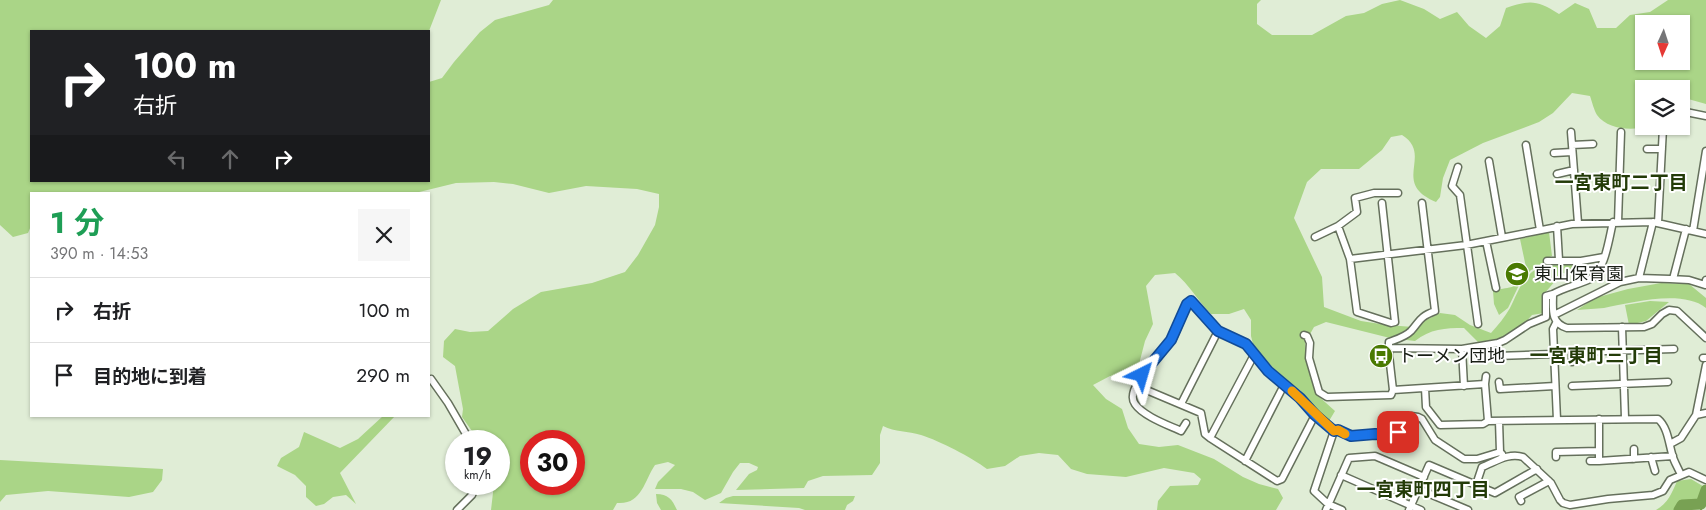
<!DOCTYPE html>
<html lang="ja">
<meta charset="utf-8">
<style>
:root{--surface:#fff;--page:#f6f6f6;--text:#202124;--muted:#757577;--line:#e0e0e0}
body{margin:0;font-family:Jost,"Noto Sans JP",sans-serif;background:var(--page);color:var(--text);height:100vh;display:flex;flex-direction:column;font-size:19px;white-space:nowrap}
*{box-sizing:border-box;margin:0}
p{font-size:16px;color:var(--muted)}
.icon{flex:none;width:28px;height:28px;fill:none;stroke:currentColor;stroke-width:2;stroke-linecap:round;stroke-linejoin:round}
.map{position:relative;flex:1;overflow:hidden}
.side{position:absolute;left:30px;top:192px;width:400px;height:225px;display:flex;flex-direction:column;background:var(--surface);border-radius:0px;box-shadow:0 1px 4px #0004}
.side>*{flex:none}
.guide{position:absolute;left:30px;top:30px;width:400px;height:152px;border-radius:0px;box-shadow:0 1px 4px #0004;background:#202124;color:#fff;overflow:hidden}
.needle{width:32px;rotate:183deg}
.tools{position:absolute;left:1635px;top:15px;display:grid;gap:10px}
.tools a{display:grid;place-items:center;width:55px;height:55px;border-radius:0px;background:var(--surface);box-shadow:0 1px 4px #0004;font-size:25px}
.speed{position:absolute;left:445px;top:430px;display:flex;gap:10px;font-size:25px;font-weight:700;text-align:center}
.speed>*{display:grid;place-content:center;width:65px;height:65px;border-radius:50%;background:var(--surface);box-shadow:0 1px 4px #0004;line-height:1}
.speed small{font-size:12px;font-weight:400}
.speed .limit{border:8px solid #d22;background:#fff;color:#111}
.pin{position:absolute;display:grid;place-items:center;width:42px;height:42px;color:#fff;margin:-21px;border-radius:10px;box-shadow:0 2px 8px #0006}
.me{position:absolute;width:55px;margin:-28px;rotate:40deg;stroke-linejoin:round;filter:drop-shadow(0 0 4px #0008)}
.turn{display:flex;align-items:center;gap:18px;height:105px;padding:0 20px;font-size:22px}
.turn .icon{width:65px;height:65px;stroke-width:2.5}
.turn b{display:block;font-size:35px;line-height:42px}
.lanes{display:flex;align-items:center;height:48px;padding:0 20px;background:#0003;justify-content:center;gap:25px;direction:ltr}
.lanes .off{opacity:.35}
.round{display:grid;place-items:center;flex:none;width:52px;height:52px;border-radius:0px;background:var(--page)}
.overview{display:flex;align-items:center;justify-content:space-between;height:85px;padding:0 20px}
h1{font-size:30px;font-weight:700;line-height:38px;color:#1e9e55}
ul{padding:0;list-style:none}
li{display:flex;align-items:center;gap:15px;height:65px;padding:0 20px;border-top:1px solid var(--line)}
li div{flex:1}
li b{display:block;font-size:19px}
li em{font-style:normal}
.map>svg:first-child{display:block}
.green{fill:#aad587;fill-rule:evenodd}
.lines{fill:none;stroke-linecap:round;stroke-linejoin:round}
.stream{stroke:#78a153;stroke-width:2}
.river{stroke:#78a153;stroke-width:11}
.minor-casing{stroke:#65705c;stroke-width:9}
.minor{stroke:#fff;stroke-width:6}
.route-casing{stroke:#114b97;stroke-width:12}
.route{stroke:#1a73e8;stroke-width:9}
.slow{stroke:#f59e0b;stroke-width:9}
.labels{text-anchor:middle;stroke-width:4;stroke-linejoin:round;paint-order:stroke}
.poi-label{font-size:18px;fill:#191e16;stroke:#fff;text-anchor:start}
.neighbourhood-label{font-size:19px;font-weight:bold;fill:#233b08;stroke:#fff}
</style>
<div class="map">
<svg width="1706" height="510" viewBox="0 0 1706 510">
<rect width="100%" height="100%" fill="#e0edd6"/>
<!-- green -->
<path class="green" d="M 0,0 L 441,0 L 429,31 L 31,31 L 31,181 L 429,181 L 429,82 L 442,78 L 454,62 L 480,32 L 495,20 L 549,5 L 553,0 L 1261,0 L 1257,4 L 1257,24 L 1272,35 L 1312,35 L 1346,16 L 1364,13 L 1382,4 L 1400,0 L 1424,9 L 1440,19 L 1457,12 L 1469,26 L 1486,38 L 1500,26 L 1506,8 C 1530,0 1537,0 1559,14 L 1575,3 L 1589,9 L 1597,28 L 1616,28 L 1630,15 L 1650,12 L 1668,0 L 1706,0 L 1706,104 L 1681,97 L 1681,89 L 1644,89 L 1644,126 L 1648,126 C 1633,131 1608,130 1597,115 C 1594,110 1592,102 1590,96 L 1572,93 L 1553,113 L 1539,122 L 1483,143 L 1450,160 L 1443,178 L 1440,197 L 1436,202 C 1390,183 1434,155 1402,135 L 1391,137 L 1382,150 L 1359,169 L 1321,169 L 1307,182 L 1294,218 L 1322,277 L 1324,307 L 1361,321 L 1387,325 L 1413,327 L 1440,313 L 1455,315 L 1470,325 L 1491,333 C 1498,325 1505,317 1510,308 C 1516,296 1521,281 1532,272 C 1543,262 1581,265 1596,267 L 1580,279 L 1577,274 L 1562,273 L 1544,294 L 1544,313 L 1532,315 L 1523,325 L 1509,335 L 1494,340 L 1478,342 L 1464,328 C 1445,328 1430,329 1415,341 L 1390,338 L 1326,322 L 1314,327 L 1305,343 L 1311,378 L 1316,394 L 1335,411 L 1329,421 L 1316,410 L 1300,390 L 1287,382 L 1254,348 L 1251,336 L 1251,320 L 1244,309 L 1229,314 L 1211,314 C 1198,301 1189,284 1175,273 L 1155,275 L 1146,286 L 1153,324 L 1145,341 L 1138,368 L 1125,381 L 1110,376 L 1093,385 L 1106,399 L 1122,409 L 1128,428 L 1139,444 L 1159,447 L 1178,445 L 1214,459 L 1243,477 L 1259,484 L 1278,489 L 1283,498 L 1276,510 L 1157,510 L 1158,501 L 1170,486 L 1198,485 L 1201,479 L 1194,473 L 1164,468 L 1126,477 L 1087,474 L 1071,469 L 1058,455 L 1039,453 L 1020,456 L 1005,466 L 987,469 C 971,457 940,441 921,435 C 908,431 895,432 883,426 L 880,435 L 880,463 L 872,475 L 823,476 L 808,481 L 804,488 L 736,490 L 749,474 L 757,470 L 758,467 L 749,463 L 740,463 L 733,472 L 721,493 L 705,500 L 693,492 L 681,489 L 655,489 L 658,482 L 675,465 L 668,462 L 655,465 C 644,481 642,505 617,503 L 613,510 L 491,510 L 494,484 L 499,484 L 499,441 L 479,441 L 462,417 L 463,409 L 455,366 L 443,357 L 444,341 L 455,329 L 470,332 L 488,331 L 513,309 L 541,292 L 592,283 L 625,272 L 638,255 L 655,225 L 659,207 L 659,194 L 637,189 L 586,186 L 549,193 L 513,184 L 494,182 L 456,183 L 411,194 L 31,194 L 31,226 L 28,233 L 13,237 L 0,225 ZM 1644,24 L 1681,24 L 1681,61 L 1644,61 ZM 531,441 L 574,441 L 574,484 L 531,484 Z
M 1549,232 L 1552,256 L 1544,259 L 1546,264 L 1531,270 L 1520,283 L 1508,308 L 1499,315 L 1494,304 L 1493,291 C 1515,285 1512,292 1527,272 L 1520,239 Z
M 1661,283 L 1689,284 L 1706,298 L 1706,308 C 1682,289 1631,303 1604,308 C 1596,309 1586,309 1577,310 L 1595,298 L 1628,289 Z
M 1650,301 L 1669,302 L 1646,321 L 1629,325 L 1625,305 Z
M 383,416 L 395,416 L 340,473 L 356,504 L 346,495 L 333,497 L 324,504 L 316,506 L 306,497 L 306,486 L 295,475 L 277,466 L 281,458 L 299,447 L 304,432 L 340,448 L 358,439 Z
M 0,460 L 163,469 L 162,480 L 153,492 L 129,497 L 48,491 L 6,495 L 0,502 Z
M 1691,479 L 1706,488 L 1706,492 L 1700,505 L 1687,510 L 1656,510 C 1668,503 1672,493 1677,481 Z
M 656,494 C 668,494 672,499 677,510 L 661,510 L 657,503 Z
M 733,496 L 855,496 L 853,501 L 847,505 L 845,510 L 805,510 L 799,508 L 719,503 L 726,498 Z"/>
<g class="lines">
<!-- stream -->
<path class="stream" d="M 1701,510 L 1701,504"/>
<!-- river -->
<path class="river" d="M 1679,510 L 1682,505 L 1701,504 L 1706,490"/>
<!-- minor casing -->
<g class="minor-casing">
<path id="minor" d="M 1681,111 L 1706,116
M 1571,132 L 1578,223
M 1526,145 L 1540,230
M 1572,145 L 1593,144
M 1647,149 L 1662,149
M 1554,153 L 1572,152
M 1489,161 L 1502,237
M 1458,167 L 1452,186 L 1460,195 L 1478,324
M 1557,174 L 1574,170
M 1613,222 C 1609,238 1605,272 1590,279 C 1578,285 1565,287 1553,294 C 1553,309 1550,323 1567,328 L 1644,327 L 1652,324 L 1662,314 L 1669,310 L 1677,311 L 1706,338
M 1618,222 L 1621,132
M 1658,223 L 1663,128 L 1667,126
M 1338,226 L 1350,259 L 1357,312 L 1391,323 L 1395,322 L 1382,203
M 1557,226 L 1559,260
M 1693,231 L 1706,151
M 1315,237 L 1338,226 L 1357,212 L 1355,198 L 1374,193 L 1398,193
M 1486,241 L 1496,288
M 1350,259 L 1466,245 L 1572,224 L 1653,222 L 1706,234
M 1547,261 L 1581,261 L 1604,257
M 1639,278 L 1653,222
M 1673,279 L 1686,229
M 1554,315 L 1620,282 L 1639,278 L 1670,279 L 1689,280 L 1705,285 L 1706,280
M 1556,323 L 1553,329 L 1557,420
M 1622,327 L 1625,418
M 1304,335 L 1307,336 L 1310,343 L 1309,358 L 1319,392 L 1327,397 L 1391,395 L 1393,390 L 1485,384 L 1488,421 L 1658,419 C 1669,428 1669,448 1674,460 C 1676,465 1679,470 1681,475
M 1389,348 L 1462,349 L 1464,386
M 1462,349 L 1498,343 L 1505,340 L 1529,324 L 1546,317 L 1546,296 L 1553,294
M 1497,356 L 1554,354
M 1703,358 L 1706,358
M 1572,362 L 1572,352 L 1674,349
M 431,379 L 448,403 L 470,441
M 1499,382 L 1500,389 L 1555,386
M 1485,384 L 1486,376
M 1137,386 L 1201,413 L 1205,434 L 1210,438 L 1277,481 L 1282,479 L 1315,415
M 1572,386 L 1668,382
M 1425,388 L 1426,407 L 1440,425 L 1483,424 L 1488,421
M 1393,390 L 1389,355 L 1389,342 C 1397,339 1405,337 1411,331 C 1420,321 1419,317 1435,311 L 1422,203
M 1181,404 L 1218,331
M 1696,415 L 1706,413
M 1599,419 L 1599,461 L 1673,456
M 1499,421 L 1500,452 L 1502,454
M 1186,423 L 1181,431 C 1168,425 1143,416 1135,404 C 1123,388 1164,353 1172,340 C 1178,329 1182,316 1187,304 L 1191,301 L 1218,331 L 1245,344 L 1268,371 L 1300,398 L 1334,431 L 1338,430 L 1351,436 L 1375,434 L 1396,435 L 1407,418 L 1411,416 L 1418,417 L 1422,419 L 1435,440 L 1464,459 L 1477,459 L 1500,452
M 1334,431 L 1314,491 L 1328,504 L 1342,510
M 1210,438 L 1254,355
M 1670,444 L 1681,438 L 1696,415 L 1706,365
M 1634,449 L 1634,459
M 1556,457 L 1556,452 L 1599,451
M 1651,457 L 1655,471
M 1245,461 L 1284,385
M 1590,461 L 1599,461
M 1341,475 L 1421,510
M 1476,485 L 1482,467 C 1495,462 1509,452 1523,457 L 1551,483 L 1560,500 L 1563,503 L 1570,505 L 1608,499 L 1653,495 L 1663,491 L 1670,480 L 1689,472 L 1706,480
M 1418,489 L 1468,510
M 1521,501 L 1519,497 L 1549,481
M 457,510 L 472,495 L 477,484
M 1326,510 L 1349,458 L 1375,456 L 1424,477
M 1409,510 L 1429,465 L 1495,493 L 1537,469"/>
</g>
<!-- minor -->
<use href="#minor" class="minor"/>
</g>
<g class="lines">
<!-- route casing -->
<g class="route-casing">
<path id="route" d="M 1142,375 L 1171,340 L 1187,304 L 1191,301 L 1218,331 L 1246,344 L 1268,371 L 1300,398 L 1315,415 L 1334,431 L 1338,430 L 1351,436 L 1375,434 L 1396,435 L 1398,432"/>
</g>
<!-- route -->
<use href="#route" class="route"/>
<!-- slow -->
<path class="slow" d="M 1292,391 L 1334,431 L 1338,430 L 1345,434"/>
</g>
<!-- icons -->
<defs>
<g id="school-disc" transform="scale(1.25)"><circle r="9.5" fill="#4a7a02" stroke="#fff"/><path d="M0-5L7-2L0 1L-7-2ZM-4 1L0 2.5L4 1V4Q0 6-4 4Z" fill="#fff"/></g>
<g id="bus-disc" transform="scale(1.25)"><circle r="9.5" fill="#4a7a02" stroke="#fff"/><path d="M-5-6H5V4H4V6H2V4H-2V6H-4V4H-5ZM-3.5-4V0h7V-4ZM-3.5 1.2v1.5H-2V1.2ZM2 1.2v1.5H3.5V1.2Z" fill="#fff"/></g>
</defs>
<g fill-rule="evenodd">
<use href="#school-disc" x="1517" y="274"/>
<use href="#bus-disc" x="1381" y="356"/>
</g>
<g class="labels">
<!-- poi labels -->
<g class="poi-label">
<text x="1534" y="280">東山保育園</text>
<text x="1398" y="362">トーメン団地</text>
</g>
<!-- neighbourhood labels -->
<g class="neighbourhood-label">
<text x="1621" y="189">一宮東町二丁目</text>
<text x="1596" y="362">一宮東町三丁目</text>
<text x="1423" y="496">一宮東町四丁目</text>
</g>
</g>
</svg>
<div class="tools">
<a><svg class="needle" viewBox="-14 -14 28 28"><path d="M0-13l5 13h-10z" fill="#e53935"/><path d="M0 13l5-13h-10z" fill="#757577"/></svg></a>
<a><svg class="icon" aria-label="layers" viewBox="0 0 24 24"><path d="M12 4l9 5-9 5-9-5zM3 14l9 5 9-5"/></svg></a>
</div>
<div class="speed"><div>19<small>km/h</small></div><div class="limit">30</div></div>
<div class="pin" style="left:1398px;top:432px;background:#d93025"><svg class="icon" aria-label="arrive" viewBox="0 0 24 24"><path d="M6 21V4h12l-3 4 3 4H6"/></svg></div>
<svg class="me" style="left:1142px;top:375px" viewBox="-20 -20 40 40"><path d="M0-17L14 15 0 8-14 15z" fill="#1a73e8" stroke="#fff" stroke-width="4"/></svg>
<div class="guide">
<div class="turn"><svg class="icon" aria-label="right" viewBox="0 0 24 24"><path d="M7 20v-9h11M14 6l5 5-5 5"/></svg><div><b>100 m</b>右折</div></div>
<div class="lanes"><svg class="icon off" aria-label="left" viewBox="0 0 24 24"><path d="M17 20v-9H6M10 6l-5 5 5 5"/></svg><svg class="icon off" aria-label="ahead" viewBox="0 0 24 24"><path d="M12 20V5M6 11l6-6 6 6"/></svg><svg class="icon" aria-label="right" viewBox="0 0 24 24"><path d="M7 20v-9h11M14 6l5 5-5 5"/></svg></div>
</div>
<section class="side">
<div class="overview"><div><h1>1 分</h1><p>390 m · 14:53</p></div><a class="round"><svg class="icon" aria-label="close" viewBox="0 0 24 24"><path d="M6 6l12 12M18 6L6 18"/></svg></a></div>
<ul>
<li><svg class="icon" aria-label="right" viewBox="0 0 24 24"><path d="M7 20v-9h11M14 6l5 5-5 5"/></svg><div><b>右折</b></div><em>100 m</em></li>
<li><svg class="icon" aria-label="arrive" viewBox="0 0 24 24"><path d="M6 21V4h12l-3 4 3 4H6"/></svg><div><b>目的地に到着</b></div><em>290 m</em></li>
</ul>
</section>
</div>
